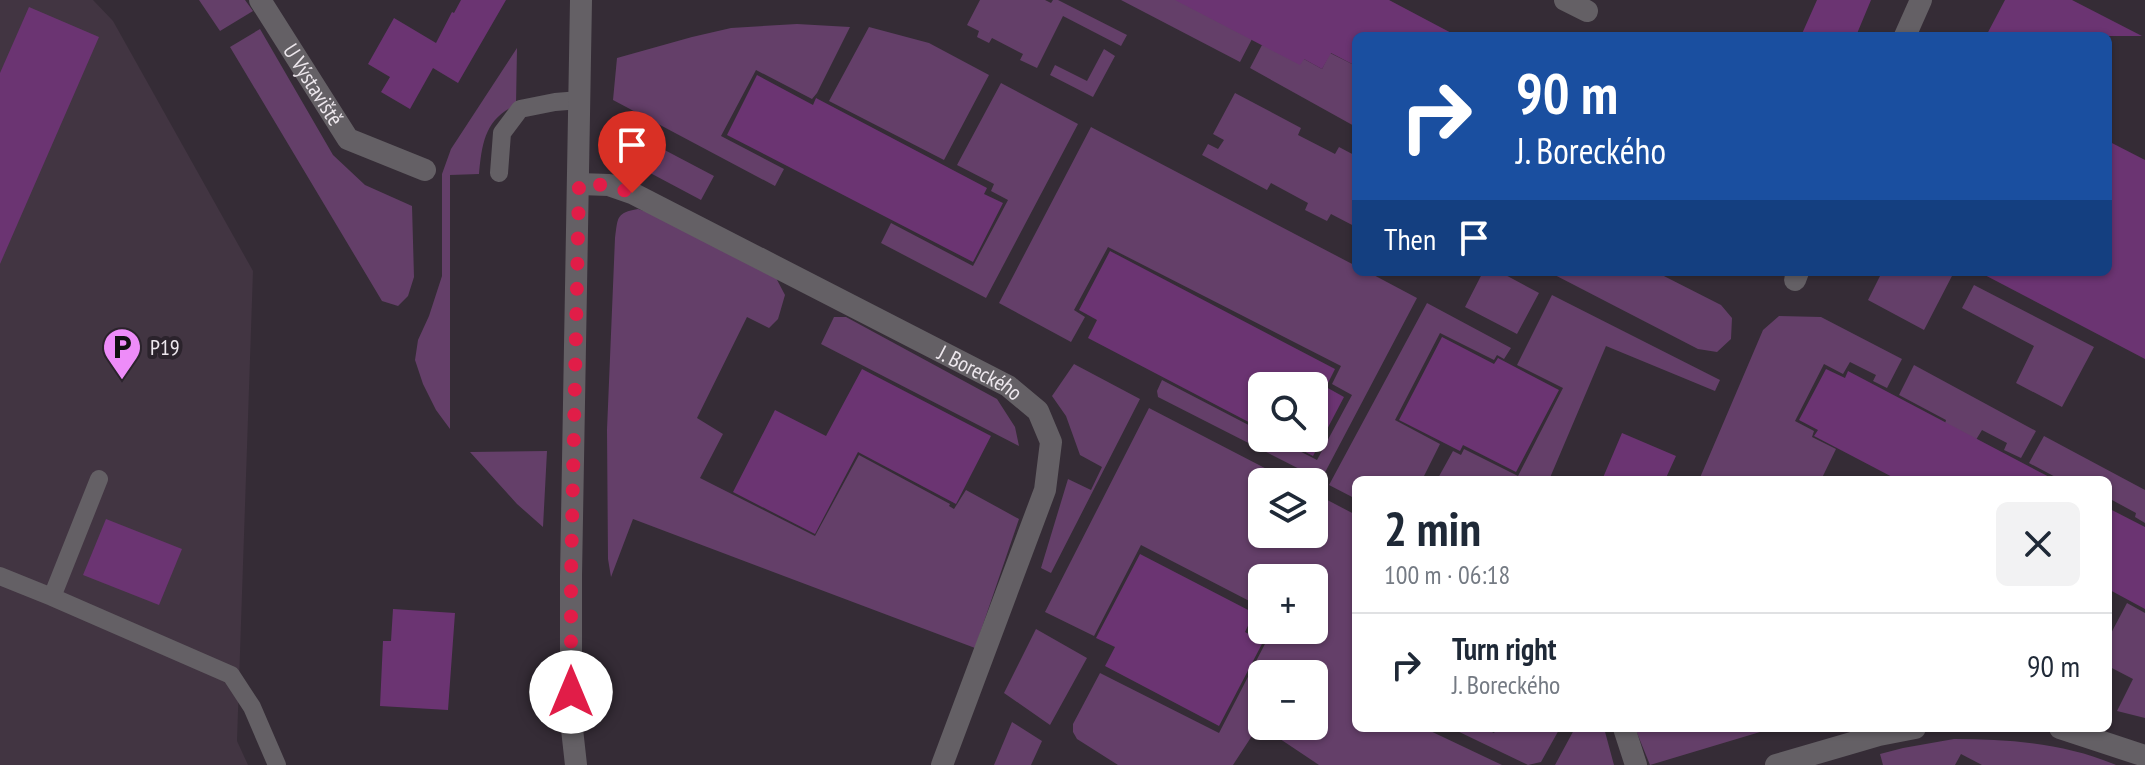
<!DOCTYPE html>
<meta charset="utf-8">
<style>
:root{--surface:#fff;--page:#f2f2f3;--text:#1f2937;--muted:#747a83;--line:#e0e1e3}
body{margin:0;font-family:"PT Sans Narrow",sans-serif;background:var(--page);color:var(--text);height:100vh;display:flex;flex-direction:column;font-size:30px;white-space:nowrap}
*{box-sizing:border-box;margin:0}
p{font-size:26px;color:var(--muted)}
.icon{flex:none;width:44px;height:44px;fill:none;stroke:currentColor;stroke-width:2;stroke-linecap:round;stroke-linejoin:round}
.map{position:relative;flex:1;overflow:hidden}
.side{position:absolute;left:1352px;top:476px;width:760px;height:256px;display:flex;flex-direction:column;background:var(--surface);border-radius:12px;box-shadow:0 2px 6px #0004}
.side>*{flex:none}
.hud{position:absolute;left:1352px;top:32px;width:760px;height:244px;border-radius:12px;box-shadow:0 2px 6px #0004;background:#1a4fa0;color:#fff;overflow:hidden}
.fabs{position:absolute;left:1248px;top:372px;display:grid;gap:16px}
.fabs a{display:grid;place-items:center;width:80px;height:80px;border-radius:12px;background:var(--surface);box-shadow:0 2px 6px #0004;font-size:40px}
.pin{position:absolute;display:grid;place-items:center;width:68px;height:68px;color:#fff;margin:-82px -34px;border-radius:50% 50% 50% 0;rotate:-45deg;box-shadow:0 0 8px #0007}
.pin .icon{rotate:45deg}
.me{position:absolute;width:88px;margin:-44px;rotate:0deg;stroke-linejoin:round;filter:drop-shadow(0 0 6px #0008)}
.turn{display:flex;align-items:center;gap:28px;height:168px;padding:0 32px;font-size:36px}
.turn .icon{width:104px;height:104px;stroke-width:2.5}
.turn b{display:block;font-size:56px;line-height:68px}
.then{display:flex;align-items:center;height:76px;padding:0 32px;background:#0003;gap:16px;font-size:30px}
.round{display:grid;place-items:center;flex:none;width:84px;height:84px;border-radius:12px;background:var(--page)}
.summary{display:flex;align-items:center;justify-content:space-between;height:136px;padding:0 32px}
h1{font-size:48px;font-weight:700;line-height:60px}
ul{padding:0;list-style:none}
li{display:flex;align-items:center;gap:24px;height:104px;padding:0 32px;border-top:2px solid var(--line)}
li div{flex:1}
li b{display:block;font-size:30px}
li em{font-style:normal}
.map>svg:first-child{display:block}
.built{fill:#423542}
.green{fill:#643f69;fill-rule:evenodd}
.building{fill:#6b3472}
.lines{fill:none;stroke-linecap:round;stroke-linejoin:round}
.service{stroke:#646065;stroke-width:18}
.minor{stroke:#646065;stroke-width:22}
.route{stroke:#e11d48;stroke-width:14;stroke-dasharray:0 25.2}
.labels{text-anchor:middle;stroke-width:8;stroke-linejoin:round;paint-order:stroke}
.street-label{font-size:22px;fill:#ede7ed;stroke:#2b232c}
.poi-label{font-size:22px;fill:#ede7ed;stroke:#2b232c;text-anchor:start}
</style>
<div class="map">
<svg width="2145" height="765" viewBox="0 0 2145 765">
<rect width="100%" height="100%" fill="#352c36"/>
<!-- built -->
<path class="built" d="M 0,0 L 93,0 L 113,21 L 253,271 L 237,741 L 248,765 L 0,765 Z"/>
<!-- green -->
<path class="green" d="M 199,0 L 245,0 L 253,11 L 220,31 Z
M 980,0 L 1045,0 L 1051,3 L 1053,0 L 1058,0 L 1127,35 L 1121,46 L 1063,16 L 1037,68 L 1020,60 L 1023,54 L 992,38 L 989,43 L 977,37 L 979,31 L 967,25 Z
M 1121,0 L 1191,0 L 1252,39 L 1240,62 Z
M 797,24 L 850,27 L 817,93 L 812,99 L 756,70 L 721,136 L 784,169 L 775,186 L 613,100 L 617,58 L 692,37 L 731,28 Z
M 869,27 L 929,43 L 989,75 L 944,160 L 829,101 Z
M 260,29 L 333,155 L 365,185 L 412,206 L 414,277 L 408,296 L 398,306 L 382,301 L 230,47 Z
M 1262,45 L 1304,59 L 1322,69 L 1330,53 L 1356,66 L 1356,127 L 1250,68 Z
M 517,48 L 516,105 C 485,119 482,143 479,174 L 450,175 L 450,429 L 436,410 L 423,384 L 415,360 L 418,340 L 429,316 L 442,276 L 442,174 L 451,149 Z
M 1104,49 L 1115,56 L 1093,97 L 1050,75 L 1055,65 L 1087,81 Z
M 1001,83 L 1078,124 L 986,298 L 881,243 L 891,223 L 973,266 L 1008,200 L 991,191 L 994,184 L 957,165 Z
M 1235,93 L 1301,128 L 1298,135 L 1335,154 L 1339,147 L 1356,156 L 1356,227 L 1331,214 L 1327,221 L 1305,210 L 1308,203 L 1271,183 L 1267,190 L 1202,155 L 1208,144 L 1218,149 L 1224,140 L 1213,134 Z
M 619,126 L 714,176 L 701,200 L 622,158 L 619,152 Z
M 1091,127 L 1356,266 L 1356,272 L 1368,272 L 1417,298 L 1321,480 L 1158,397 L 1157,391 L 1162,380 L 1262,432 L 1262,438 L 1274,438 L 1317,460 L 1352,395 L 1332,384 L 1341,366 L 1108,247 L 1074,310 L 1085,317 L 1071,342 L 999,303 Z
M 638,209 L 662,217 L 775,276 L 785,295 L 778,319 L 769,328 L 747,317 L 697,418 L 723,434 L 700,478 L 815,536 L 859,455 L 950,504 L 949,506 L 954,509 L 966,490 L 1019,519 L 975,648 L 633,519 L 611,577 L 608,559 L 607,430 L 615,238 C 618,217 616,213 638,209 Z
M 1483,272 L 1500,272 L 1539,293 L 1517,334 L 1465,307 Z
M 1549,272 L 1656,272 L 1721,305 L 1732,318 L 1731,339 L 1717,352 L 1698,349 Z
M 1882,272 L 1949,272 L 1953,274 L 1924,330 L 1868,300 Z
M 1974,285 L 2094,347 L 2062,407 L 2016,383 L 2034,346 L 1962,308 Z
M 1552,295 L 1720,380 L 1715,391 L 1606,346 L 1549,480 L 1437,480 L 1453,451 L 1461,455 L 1464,449 L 1518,476 L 1563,388 L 1517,365 Z
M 1427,303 L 1511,348 L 1504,359 L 1497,355 L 1494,360 L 1440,333 L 1395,420 L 1440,444 L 1422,480 L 1356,480 L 1356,499 L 1329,485 Z
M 1779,316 L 1821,317 L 1902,359 L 1887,388 L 1873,381 L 1876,375 L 1850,362 L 1843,374 L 1824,364 L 1795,421 L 1814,431 L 1812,437 L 1836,449 L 1821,480 L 1699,480 L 1763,330 Z
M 834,317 L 846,317 L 997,399 L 1015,427 L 1019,446 L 821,344 Z
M 1074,364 L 1140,399 L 1051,573 L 1041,568 L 1068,479 L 1091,490 L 1102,467 L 1080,455 L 1066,416 L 1052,396 Z
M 1914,365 L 2036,431 L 2021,458 L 2004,450 L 2007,443 L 1982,430 L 1974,443 L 1944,427 L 1946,420 L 1899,395 Z
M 1149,408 L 1292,482 L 1262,482 L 1262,534 L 1314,534 L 1314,493 L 1356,515 L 1356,728 L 1424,728 L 1502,765 L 1319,765 L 1259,725 L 1233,765 L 1118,765 L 1077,739 L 1073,732 L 1073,724 L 1100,673 L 1219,733 L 1267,640 L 1248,630 L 1259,606 L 1141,545 L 1094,636 L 1045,612 ZM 1262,578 L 1314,578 L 1314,630 L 1262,630 ZM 1262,674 L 1314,674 L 1314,726 L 1262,726 Z
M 2044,436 L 2145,490 L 2145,523 L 2135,517 L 2136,513 L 2112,500 L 2108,506 L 2108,480 L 2061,480 L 2029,463 Z
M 547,451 L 543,527 L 517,504 L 470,452 Z
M 2127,603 L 2145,613 L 2145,718 L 2117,711 L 2133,679 L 2108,666 L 2108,639 Z
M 1036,629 L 1087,658 L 1050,725 L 1004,693 Z
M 1012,722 L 1042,741 L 1031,765 L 994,765 Z
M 1451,728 L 1484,728 L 1494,733 L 1497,728 L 1560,728 L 1541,762 L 1528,765 Z
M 1575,728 L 1604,728 L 1614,765 L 1555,765 Z
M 1635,728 L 1769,728 L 1770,729 L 1650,765 Z
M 1954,739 C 2009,739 2065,743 2116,765 L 1982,765 L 1961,754 L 1955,765 L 1883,765 L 1880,754 L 1903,748 Z"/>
<!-- building -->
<path class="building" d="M 461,0 L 506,0 L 458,83 L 433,68 L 410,109 L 381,92 L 390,77 L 368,64 L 394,18 L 436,43 L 452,12 L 454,13 Z
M 1175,0 L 1389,0 L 1457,36 L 1356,36 L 1356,66 L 1331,53 L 1322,69 L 1304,59 L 1300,65 Z
M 1817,0 L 1871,0 L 1856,36 L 1801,36 Z
M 2005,0 L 2072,0 L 2142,36 L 1986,36 Z
M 29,7 L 99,37 L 0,264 L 0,73 Z
M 757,75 L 813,105 L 816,98 L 987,188 L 984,194 L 1003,203 L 973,262 L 727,135 Z
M 2108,141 L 2145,160 L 2145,359 L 1979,272 L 2108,272 Z
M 1110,251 L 1335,369 L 1326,387 L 1344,397 L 1313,456 L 1279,438 L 1314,438 L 1314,386 L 1262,386 L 1262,429 L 1088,338 L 1097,320 L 1079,310 Z
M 1442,337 L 1494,364 L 1498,358 L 1559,390 L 1516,472 L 1463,445 L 1460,451 L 1399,420 Z
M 862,369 L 991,436 L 956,504 L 858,452 L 815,534 L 733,492 L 775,410 L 826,436 Z
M 1826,369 L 1845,378 L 1848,371 L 2055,480 L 1898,480 L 1814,436 L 1818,430 L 1799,420 Z
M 1622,433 L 1676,456 L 1665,480 L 1602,480 Z
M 2108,508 L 2145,527 L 2145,609 L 2108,589 Z
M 106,519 L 182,549 L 159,605 L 83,575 Z
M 1140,554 L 1254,613 L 1245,632 L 1263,642 L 1219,726 L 1105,666 L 1115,647 L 1096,638 Z
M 393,609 L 455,613 L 448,710 L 380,706 L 383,641 L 391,641 Z"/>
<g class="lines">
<!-- service -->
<path class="service" d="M 499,173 L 502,133 L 520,109 L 555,102 L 580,100
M 0,576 L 52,597 L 231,675 L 252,707 L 277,765
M 52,597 L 99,479"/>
<!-- minor -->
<g class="minor">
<path id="s1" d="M 260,0 L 348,139 L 425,170"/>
<path d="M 1565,0 L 1587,11"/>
<path d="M 1905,36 L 1921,0"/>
<path id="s2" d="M 579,184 L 609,185 L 632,193 L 1008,386 L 1038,411 L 1051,442 L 1045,490 L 942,765"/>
<path d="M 1795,280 L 1798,272"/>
<path d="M 1624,728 L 1636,765"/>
<path d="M 2060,728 L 2145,756"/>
<path d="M 576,765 L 571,720 L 571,576 L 581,0"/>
<path d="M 1776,765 L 1879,735 L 1915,728"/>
</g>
</g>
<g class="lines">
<!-- route -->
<path class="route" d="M 571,692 L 571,576 L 579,184 L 609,185 L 632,193"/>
</g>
<!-- icons -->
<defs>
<g id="parking-pin" transform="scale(2)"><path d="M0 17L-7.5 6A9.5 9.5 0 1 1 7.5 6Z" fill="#ee8cf9" stroke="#2b232c"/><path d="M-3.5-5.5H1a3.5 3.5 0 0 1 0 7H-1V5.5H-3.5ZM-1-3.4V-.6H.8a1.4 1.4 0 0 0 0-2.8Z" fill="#111"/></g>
</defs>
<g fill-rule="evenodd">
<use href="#parking-pin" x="122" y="347"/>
</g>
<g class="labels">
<!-- street labels -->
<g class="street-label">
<text dy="8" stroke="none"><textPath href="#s1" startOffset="100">U Výstaviště</textPath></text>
<text dy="8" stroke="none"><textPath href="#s2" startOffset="446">J. Boreckého</textPath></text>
</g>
<!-- poi labels -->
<g class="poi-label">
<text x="150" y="355">P19</text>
</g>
</g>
</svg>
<div class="fabs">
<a><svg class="icon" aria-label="search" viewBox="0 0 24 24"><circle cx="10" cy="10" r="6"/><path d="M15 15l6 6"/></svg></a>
<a><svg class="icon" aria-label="layers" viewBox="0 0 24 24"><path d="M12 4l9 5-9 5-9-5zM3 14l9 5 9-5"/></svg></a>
<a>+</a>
<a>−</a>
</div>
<div class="pin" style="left:632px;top:193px;background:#d93025"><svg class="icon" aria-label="arrive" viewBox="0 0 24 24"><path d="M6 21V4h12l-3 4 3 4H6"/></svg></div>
<svg class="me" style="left:571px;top:692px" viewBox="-20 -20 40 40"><circle r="19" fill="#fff"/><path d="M0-13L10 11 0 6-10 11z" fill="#e11d48"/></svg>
<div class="hud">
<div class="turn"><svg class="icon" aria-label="right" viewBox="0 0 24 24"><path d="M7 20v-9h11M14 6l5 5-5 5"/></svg><div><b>90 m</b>J. Boreckého</div></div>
<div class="then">Then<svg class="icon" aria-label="arrive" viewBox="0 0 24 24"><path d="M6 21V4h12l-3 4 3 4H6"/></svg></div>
</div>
<section class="side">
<div class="summary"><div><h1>2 min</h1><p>100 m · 06:18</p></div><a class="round"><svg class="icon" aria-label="close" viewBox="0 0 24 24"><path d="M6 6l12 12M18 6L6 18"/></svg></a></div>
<ul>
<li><svg class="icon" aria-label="right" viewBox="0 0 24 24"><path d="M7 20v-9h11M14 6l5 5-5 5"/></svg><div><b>Turn right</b><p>J. Boreckého</p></div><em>90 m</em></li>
</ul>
</section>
</div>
